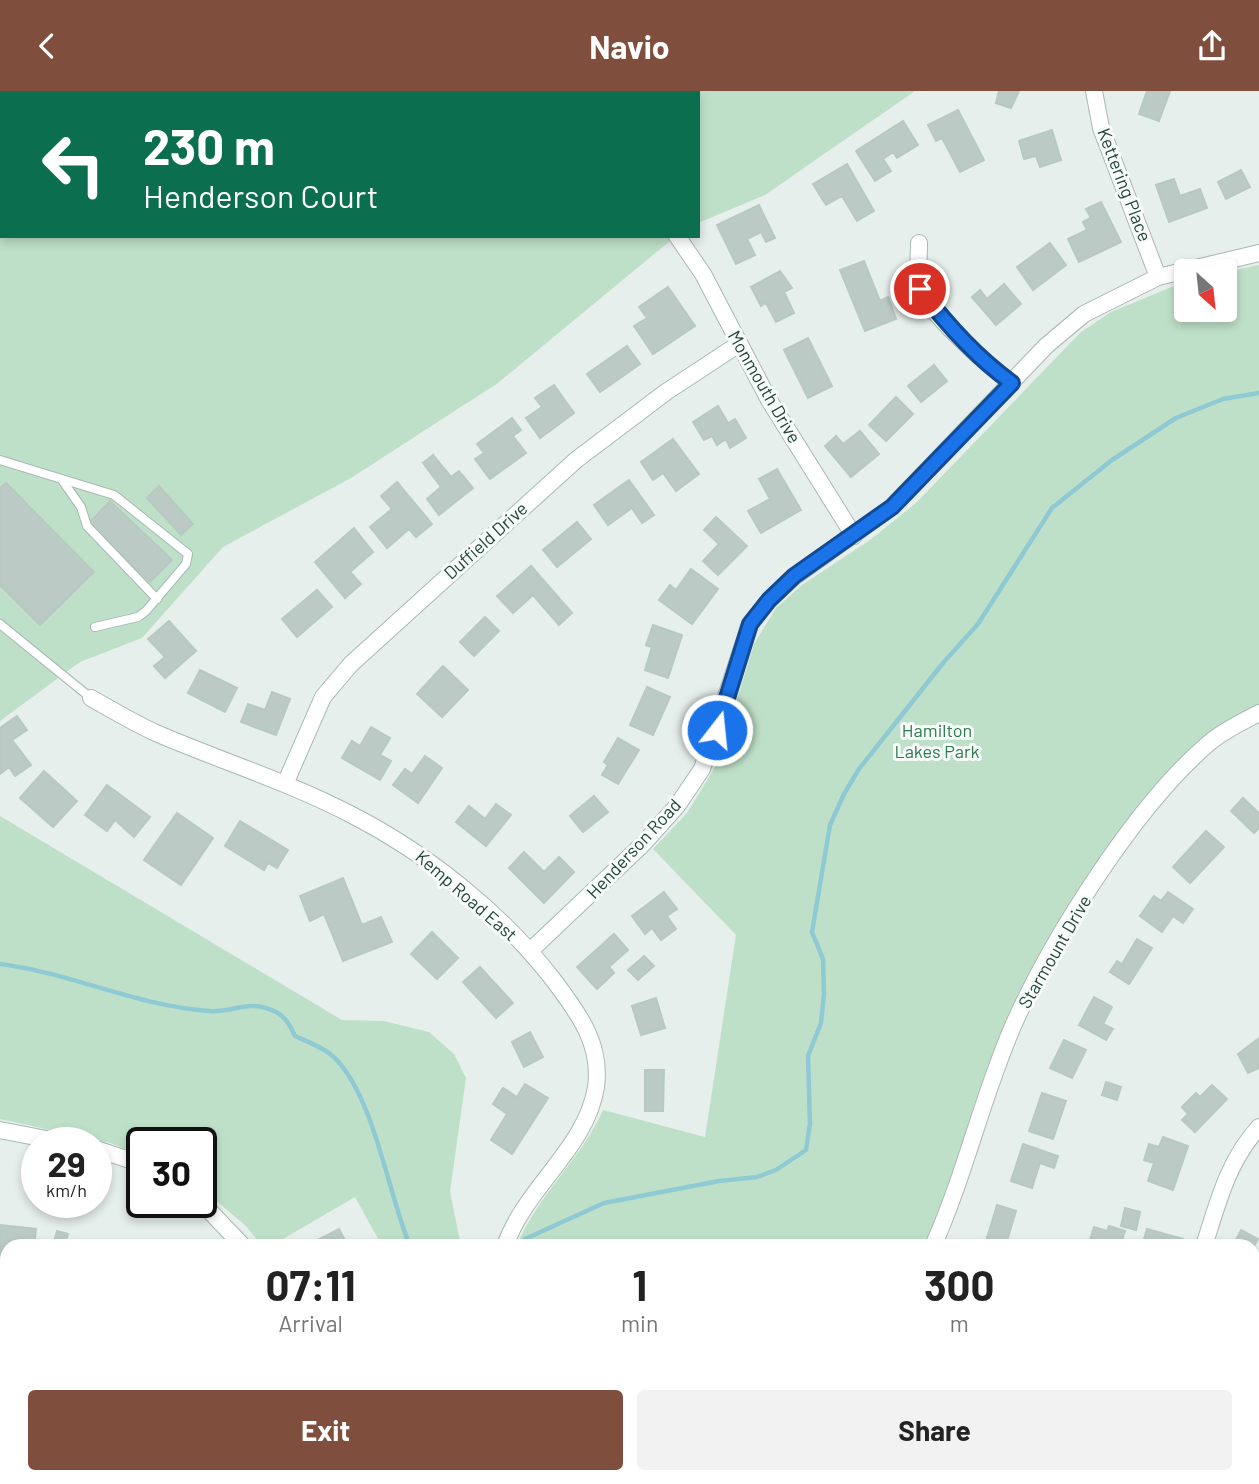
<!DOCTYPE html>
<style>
:root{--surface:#fff;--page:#f2f2f2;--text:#222;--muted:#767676;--accent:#804e3d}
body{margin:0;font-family:Barlow,sans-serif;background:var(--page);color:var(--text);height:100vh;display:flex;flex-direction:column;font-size:26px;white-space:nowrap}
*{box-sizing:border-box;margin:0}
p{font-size:23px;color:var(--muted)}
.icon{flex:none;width:38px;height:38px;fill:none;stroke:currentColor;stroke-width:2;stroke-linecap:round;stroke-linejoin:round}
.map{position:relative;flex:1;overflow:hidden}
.side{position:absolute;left:0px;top:1148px;width:1260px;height:245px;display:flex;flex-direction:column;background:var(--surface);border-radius:21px 21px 0 0;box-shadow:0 4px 10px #0003}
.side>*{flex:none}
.guide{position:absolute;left:0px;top:0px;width:700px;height:147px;box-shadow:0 4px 10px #0003;background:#0b6e4f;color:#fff;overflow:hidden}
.needle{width:46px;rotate:153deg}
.fabs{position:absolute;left:1174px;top:168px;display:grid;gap:14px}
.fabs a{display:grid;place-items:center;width:63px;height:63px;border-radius:7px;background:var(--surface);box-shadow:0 4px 10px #0003;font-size:35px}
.speed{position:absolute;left:21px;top:1036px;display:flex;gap:14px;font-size:35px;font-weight:700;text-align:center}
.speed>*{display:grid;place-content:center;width:91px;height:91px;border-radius:50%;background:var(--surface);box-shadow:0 4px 10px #0003;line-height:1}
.speed small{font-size:18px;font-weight:400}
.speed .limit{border:4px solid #111;border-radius:10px;background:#fff;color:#111}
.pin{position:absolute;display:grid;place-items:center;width:60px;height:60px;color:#fff;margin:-30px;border:4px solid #fff;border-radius:50%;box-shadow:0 2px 7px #0007}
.me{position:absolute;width:77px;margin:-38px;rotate:16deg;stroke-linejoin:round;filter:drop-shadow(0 0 5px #0008)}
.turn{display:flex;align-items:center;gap:24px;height:147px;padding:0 28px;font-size:32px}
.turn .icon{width:91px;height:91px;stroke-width:2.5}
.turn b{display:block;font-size:49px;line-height:60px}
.eta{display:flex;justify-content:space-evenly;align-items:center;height:119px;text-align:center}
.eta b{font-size:42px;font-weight:700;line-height:49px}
.action{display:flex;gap:14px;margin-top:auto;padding:14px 28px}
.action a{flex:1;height:80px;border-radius:7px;background:var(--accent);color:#fff;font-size:28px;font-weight:700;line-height:80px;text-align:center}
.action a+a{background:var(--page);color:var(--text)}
header{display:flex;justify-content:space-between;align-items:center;height:91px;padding:0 28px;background:var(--accent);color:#fff;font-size:32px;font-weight:700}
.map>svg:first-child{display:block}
.green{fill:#bfe0c8}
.water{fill:#8ec9d4}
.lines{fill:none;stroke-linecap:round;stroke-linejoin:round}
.stream{stroke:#8ec9d4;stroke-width:4.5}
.building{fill:#bbcac4;stroke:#b8c9c2;stroke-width:2}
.service-casing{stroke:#a8b8b2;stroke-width:10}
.minor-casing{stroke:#a8b8b2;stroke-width:18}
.service{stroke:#fff;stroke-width:8}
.minor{stroke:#fff;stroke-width:16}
.route-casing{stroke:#114b97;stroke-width:18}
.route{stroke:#1a73e8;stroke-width:12}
.labels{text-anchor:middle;stroke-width:6;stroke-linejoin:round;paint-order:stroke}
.street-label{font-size:18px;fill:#24423a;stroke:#f7fbf9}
.park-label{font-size:18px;fill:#2d7a4b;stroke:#f7fbf9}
</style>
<header><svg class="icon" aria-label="back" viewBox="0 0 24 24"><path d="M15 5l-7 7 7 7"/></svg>Navio<svg class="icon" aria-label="share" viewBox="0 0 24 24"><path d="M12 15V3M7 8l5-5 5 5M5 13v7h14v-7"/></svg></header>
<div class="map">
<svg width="1259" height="1393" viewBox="0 0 1259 1393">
<rect width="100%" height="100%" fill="#e6efeb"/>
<!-- green -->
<path class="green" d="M 0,0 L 385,2 L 2,2 L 2,145 L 676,145 L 498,292 L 351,387 L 223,456 L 142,547 L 80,571 L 0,630 Z
M 587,0 L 915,0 L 765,104 L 698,132 L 698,2 Z
M 1259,174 L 1259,613 C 1160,669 1102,760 1048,857 C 1033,883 1015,909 1004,936 C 974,1008 957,1085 924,1155 L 517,1155 C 537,1104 581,1069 603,1019 L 705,1046 L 736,844 L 653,758 L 687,722 L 717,673 L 754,553 L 776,517 L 802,494 L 870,449 L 916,412 L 1081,241 L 1111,221 L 1186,190 L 1186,219 L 1225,219 L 1225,181 Z
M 0,725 L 342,929 L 384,930 L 429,941 L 454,963 L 466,987 L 450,1101 L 461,1155 L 382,1155 L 355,1106 L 271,1155 L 262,1155 L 246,1135 L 201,1097 L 201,1052 L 142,1052 L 142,1064 L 110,1052 L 0,1028 Z"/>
<!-- water -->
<path class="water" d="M 715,1386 L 797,1386 L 804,1393 L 712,1393 Z
M 882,1386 L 1043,1386 L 1062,1393 L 883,1393 Z"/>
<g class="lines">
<!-- stream -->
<path class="stream" d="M 0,873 C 71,882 137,915 209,920 C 235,922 247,907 276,921 C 285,925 291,936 295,945 C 306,950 319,955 329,962 C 373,996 388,1104 410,1155
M 525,1148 L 604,1112 L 719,1090 L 757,1086 L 776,1079 L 806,1059 L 810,1033 L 808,965 L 821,932 L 824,903 L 823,868 L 812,841 L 830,734 L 844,703 L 859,678 L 943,572 L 978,533 L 1052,417 L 1112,369 L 1176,327 L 1223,308 L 1259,302"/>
</g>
<!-- building -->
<path class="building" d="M 999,0 L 1019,0 L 1011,17 L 996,12 Z
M 1147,0 L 1170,0 L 1159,30 L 1139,23 Z
M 958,19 L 984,69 L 960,81 L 942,47 L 936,50 L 928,34 Z
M 903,30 L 918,54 L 897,67 L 893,61 L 883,68 L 891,80 L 875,90 L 856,60 Z
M 1052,39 L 1061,69 L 1040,76 L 1036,65 L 1024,68 L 1019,50 Z
M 847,73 L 874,120 L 857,130 L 842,105 L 826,114 L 813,93 Z
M 1241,79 L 1250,96 L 1226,108 L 1218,91 Z
M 1174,88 L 1180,105 L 1200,98 L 1207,117 L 1169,131 L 1156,94 Z
M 1101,111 L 1121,151 L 1079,171 L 1068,148 L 1087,139 L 1083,131 L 1091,127 L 1086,118 Z
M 759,114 L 775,147 L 766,151 L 761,141 L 747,148 L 755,164 L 736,173 L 717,134 Z
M 1050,152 L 1066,174 L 1033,199 L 1017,176 Z
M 864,170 L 880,210 L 888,206 L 896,228 L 865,240 L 840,179 Z
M 780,180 L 792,197 L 784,201 L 794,222 L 776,231 L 766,212 L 761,215 L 751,196 Z
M 1004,193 L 1021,213 L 996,234 L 972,206 L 980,199 L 987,208 Z
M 668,196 L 695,235 L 653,263 L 634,235 L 647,227 L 639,216 Z
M 808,247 L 832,295 L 808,307 L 784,259 Z
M 627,255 L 640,273 L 600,301 L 587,283 Z
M 934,274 L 947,290 L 921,311 L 908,295 Z
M 554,294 L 574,322 L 540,347 L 526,327 L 542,316 L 535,307 Z
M 896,306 L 913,323 L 886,350 L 869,334 Z
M 718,315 L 728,332 L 735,328 L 746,347 L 730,357 L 726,348 L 717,354 L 712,345 L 704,349 L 693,331 Z
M 512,327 L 521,339 L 513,345 L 526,362 L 490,388 L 475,368 L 484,362 L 477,353 Z
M 860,340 L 879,363 L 851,386 L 825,355 L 836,345 L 843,353 Z
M 673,348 L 699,383 L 676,400 L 663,382 L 653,389 L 641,371 Z
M 433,364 L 451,386 L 459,380 L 473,397 L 439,424 L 427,408 L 441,396 L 423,372 Z
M 777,378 L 801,419 L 761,442 L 748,420 L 770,408 L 759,388 Z
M 629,389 L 654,424 L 642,432 L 632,417 L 608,434 L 594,414 Z
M 397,391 L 432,433 L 416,446 L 409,438 L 387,457 L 370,436 L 392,418 L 381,405 Z
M 6,392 L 94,481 L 40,534 L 0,494 L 0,397 Z
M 159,395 L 193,433 L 181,444 L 147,407 Z
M 110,410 L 172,469 L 150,491 L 89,432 Z
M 716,426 L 747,455 L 718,484 L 703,470 L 719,453 L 704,439 Z
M 577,431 L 591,448 L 557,476 L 543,459 Z
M 354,437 L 373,461 L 350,481 L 361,493 L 345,507 L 315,471 Z
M 531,475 L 572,522 L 559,534 L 533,504 L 513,522 L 497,505 Z
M 691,478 L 718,498 L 692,533 L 659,509 L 670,494 L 676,499 Z
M 317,499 L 332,516 L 297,546 L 282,528 Z
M 485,526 L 499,540 L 474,565 L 460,551 Z
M 169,530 L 196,560 L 165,587 L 154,575 L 165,566 L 148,548 Z
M 653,534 L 682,544 L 668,587 L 645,579 L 652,556 L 646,554 Z
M 443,575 L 468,599 L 442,626 L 417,603 Z
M 200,579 L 237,597 L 225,621 L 188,602 Z
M 647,596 L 670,606 L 653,644 L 630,634 Z
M 272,601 L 290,608 L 276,644 L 241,631 L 248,613 L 265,619 Z
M 17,625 L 27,639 L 12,649 L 31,674 L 15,685 L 9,676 L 0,683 L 0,637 Z
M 371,636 L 390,647 L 380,664 L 391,670 L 380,689 L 342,667 L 352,650 L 360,655 Z
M 618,647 L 639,659 L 618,693 L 602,684 L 608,674 L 604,671 Z
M 425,665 L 442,677 L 418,712 L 393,694 L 405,678 L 412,683 Z
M 44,680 L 77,710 L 53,736 L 20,707 Z
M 107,694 L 150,726 L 134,746 L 115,729 L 107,740 L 85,724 Z
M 594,705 L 608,721 L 583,741 L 570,725 Z
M 1243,707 L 1259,722 L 1259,737 L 1254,742 L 1231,720 Z
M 496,713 L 511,724 L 486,755 L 456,731 L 469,715 L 485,728 Z
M 177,722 L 213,747 L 181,794 L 144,769 Z
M 240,730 L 288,759 L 277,777 L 268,772 L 264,779 L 225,755 Z
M 1206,740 L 1224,756 L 1190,792 L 1173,776 Z
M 524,761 L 544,781 L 559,766 L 574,781 L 544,812 L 509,777 Z
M 343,787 L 362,834 L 381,826 L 392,851 L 343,870 L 324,823 L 310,830 L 300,805 Z
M 664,801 L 677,818 L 667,825 L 676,838 L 661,849 L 652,837 L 645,843 L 632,825 Z
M 1168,801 L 1193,818 L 1183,832 L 1173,825 L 1162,841 L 1140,825 L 1154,805 L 1161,810 Z
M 432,841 L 458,867 L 437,888 L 411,863 Z
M 614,843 L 628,859 L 609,876 L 614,882 L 597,898 L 577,876 Z
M 1137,848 L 1152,857 L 1129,893 L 1110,881 L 1117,870 L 1122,873 Z
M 644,865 L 654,875 L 638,889 L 628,879 Z
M 480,876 L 513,912 L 496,927 L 463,891 Z
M 1094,906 L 1112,916 L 1103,933 L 1113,938 L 1106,949 L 1079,934 Z
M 656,907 L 665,937 L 641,944 L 632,915 Z
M 530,941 L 543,966 L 524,976 L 512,951 Z
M 1258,948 L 1259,977 L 1248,982 L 1238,963 Z
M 1064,949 L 1086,959 L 1072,987 L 1050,977 Z
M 645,979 L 664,979 L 663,1020 L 645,1020 Z
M 1106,991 L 1121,996 L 1117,1009 L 1102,1004 Z
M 525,993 L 548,1007 L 512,1063 L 491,1049 L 507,1023 L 493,1013 L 503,997 L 517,1006 Z
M 1212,994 L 1227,1008 L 1195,1041 L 1182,1029 L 1188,1023 L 1182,1016 L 1196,1002 L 1200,1006 Z
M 1042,1002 L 1066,1010 L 1053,1048 L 1029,1040 Z
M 1163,1046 L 1188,1055 L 1173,1099 L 1148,1090 L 1154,1072 L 1144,1069 L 1149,1053 L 1159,1056 Z
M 1023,1053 L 1058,1065 L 1054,1077 L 1040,1072 L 1032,1097 L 1011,1090 Z
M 997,1114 L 1016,1120 L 1006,1153 L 987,1147 Z
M 1125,1117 L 1140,1121 L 1136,1139 L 1121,1135 Z
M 0,1134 L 36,1138 L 34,1155 L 7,1155 L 7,1167 L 0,1167 Z
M 1109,1135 L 1125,1140 L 1120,1155 L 1088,1155 L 1094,1136 L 1107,1140 Z
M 339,1138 L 348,1155 L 306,1155 Z
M 1147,1138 L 1183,1148 L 1181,1155 L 1142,1155 Z
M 1241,1139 L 1258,1148 L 1253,1157 L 1253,1155 L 1233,1155 Z
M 57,1140 L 68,1143 L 66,1150 L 83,1155 L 53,1155 Z
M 1253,1169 L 1259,1172 L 1259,1199 L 1253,1196 Z
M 0,1261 L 4,1262 L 3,1268 L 7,1268 L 7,1301 L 0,1299 Z
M 1253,1338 L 1259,1341 L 1259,1372 L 1253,1370 Z"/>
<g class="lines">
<!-- service casing -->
<g class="service-casing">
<path id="service" d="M 0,369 L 114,404 L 188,463 L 186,473 L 146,520 L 138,526 L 95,536
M 62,389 L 81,416 L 87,435 L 157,508
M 0,533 L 91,607"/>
</g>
<!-- minor casing -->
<g class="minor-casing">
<path id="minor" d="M 575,0 L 576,2
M 1094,0 L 1101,37 L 1158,186
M 677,145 L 703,183 L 769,309 L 854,445
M 919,152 C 919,166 917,184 920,197 C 928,223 990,276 1012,292
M 91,607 C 112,619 134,632 156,642 C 221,670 289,691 352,724 C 428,763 503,823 555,891 C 579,923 602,954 596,996 C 586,1058 526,1095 505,1155
M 285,693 L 323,606 L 351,573 L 576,369 L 666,301 L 739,253
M 530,860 L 643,753 L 677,715 L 702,678 L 750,533 L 769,509 L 794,486 L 892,416 L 1046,255 L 1084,223 L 1158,186 L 1259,162
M 0,1039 L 67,1052
M 96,1058 L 142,1073
M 201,1111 L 243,1155
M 933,1155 C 965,1084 982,1006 1013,935 C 1052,847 1136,714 1209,652 C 1224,639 1242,631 1259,622
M 1204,1155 C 1218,1111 1228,1070 1259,1036
M 1253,1262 L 1259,1265
M 0,1362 L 7,1363
M 137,1386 L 178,1393
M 366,1386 L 370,1393
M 593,1386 L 596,1393
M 488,1393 L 518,1386"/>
</g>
<!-- service -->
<use href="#service" class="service"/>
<!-- minor -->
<use href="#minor" class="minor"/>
</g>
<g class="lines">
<!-- route casing -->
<g class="route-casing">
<path id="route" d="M 717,639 L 750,533 L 769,509 L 794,485 L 892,416 L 1012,292 C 976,266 947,234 920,198"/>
</g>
<!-- route -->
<use href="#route" class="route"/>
</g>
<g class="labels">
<!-- street labels -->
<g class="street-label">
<text transform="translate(1124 94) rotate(69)" y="6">Kettering Place</text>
<text transform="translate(764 296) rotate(60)" y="6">Monmouth Drive</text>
<text transform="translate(486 450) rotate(-42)" y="6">Duffield Drive</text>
<text transform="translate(634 758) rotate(-47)" y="6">Henderson Road</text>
<text transform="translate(466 805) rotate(41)" y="6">Kemp Road East</text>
<text transform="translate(1055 861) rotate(-60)" y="6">Starmount Drive</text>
</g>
<!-- park labels -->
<g class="park-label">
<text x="937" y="646">Hamilton<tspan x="937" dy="21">Lakes Park</tspan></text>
</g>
</g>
</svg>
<div class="fabs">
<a><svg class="needle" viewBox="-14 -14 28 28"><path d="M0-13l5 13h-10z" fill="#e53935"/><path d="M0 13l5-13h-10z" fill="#767676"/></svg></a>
</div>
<div class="speed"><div>29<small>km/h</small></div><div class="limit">30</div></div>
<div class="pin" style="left:920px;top:198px;background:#d93025"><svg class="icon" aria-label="arrive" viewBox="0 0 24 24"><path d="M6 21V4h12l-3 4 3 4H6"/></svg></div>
<svg class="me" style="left:717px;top:639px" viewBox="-20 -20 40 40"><circle r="17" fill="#1a73e8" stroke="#fff" stroke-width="3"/><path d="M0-11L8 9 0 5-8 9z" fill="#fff"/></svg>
<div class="guide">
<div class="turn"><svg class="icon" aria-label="left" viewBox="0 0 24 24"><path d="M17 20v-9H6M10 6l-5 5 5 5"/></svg><div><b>230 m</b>Henderson Court</div></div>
</div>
<section class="side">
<div class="eta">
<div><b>07:11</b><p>Arrival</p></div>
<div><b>1</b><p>min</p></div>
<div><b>300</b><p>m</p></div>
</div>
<div class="action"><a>Exit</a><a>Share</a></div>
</section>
</div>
